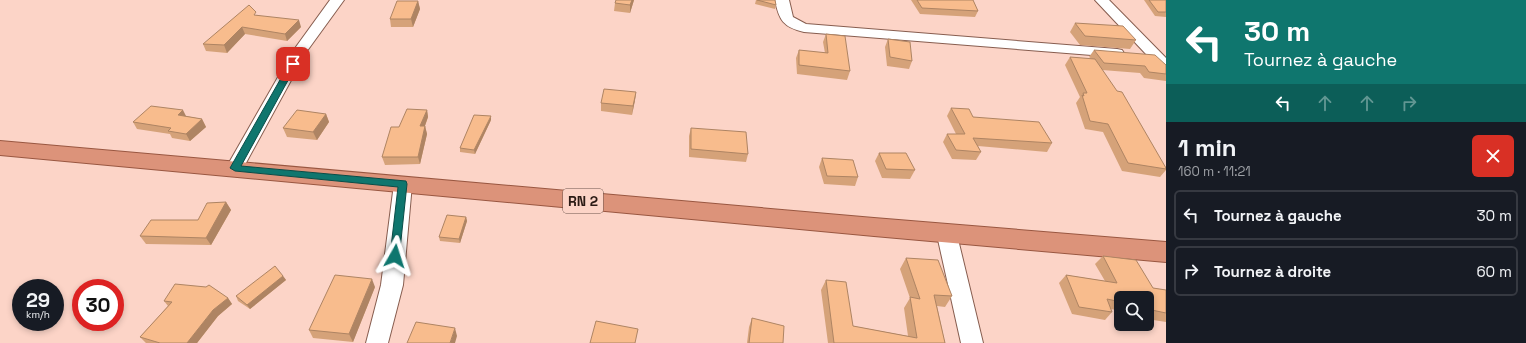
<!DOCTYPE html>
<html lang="fr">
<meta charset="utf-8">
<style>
:root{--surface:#171b24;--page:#20242c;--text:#f1f3f6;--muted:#9ea1a6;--line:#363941}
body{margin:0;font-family:"Space Grotesk",sans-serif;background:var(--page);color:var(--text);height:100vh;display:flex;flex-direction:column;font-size:15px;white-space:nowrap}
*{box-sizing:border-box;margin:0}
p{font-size:13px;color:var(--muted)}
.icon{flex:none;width:22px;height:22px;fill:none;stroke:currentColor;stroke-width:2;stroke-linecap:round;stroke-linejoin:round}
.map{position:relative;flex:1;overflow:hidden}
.drawer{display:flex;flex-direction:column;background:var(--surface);width:360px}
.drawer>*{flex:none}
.guide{background:#0f766e;color:#fff;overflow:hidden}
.fabs{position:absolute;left:1114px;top:291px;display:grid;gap:8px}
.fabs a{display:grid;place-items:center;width:40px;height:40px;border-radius:6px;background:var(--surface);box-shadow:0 2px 6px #0003;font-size:20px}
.speed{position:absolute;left:12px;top:279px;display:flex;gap:8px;font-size:20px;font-weight:700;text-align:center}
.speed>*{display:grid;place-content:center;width:52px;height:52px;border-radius:50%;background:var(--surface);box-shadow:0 2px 6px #0003;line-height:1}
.speed small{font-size:10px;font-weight:400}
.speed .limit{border:6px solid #d22;background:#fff;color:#111}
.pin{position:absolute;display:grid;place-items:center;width:34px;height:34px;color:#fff;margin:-17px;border-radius:8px;box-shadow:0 2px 6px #0006}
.me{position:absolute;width:44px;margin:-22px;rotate:6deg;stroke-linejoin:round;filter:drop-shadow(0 0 3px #0008)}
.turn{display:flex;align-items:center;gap:14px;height:84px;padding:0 12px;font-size:18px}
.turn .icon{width:52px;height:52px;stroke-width:2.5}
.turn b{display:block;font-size:28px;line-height:34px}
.lanes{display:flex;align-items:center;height:38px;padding:0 12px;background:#0003;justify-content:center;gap:20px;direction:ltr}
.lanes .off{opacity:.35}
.round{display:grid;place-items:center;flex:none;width:42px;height:42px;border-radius:6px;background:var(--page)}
.head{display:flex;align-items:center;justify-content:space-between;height:68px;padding:0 12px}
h1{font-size:24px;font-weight:800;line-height:30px}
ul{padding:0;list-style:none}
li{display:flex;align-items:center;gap:12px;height:50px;margin:0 8px 6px;padding:0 4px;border:2px solid var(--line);border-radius:6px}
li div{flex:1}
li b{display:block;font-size:15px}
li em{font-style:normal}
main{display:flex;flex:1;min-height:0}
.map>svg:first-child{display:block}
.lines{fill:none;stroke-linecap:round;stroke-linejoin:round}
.minor-casing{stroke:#875d4f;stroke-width:2}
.trunk-casing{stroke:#995741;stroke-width:2}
.minor{fill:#fff;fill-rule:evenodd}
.trunk{fill:#dc937a;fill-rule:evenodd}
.wall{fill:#d5a279}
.shaded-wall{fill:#ae8463}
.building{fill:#f8bc8d;stroke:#ae8463}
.route{fill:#0f766e;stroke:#0a4d48}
.labels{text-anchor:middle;stroke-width:3;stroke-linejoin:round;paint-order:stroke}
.shield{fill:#fcd4c7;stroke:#6a524a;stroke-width:1}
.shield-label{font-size:14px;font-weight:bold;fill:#2b1a14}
</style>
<main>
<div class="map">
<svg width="1166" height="343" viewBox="0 0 1166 343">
<rect width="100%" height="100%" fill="#fcd4c7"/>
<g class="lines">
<!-- minor casing -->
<g class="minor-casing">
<path id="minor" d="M 330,0 L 344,0 L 307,51 L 241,172 L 235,174 L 229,172 L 226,168 L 293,51 Z
M 775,0 L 789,0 L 793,17 L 806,24 L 1117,49 L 1122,50 L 1124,53 L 1122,56 L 1117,57 L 804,32 C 783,27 779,20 775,0 Z
M 1095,0 L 1109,0 L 1166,58 L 1166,71 L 1161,70 Z
M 403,177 L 409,179 L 412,184 L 403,285 L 388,343 L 366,343 L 381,285 L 394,184 L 397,179 Z
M 947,227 L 954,230 L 957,235 L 983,343 L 961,343 L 937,235 L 940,230 Z"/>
</g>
<!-- trunk casing -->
<g class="trunk-casing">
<path id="trunk" d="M 0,141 L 874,218 L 1166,242 L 1166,262 L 874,236 L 0,155 Z"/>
</g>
<!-- minor -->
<use href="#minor" class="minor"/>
<!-- trunk -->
<use href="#trunk" class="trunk"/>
</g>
<!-- wall -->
<path class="wall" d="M 616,0 L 634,0 L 630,13 L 614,11 L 615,3 Z
M 756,0 L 775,0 L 776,5 L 775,9 L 755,4 Z
M 911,0 L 973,0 L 978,11 L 975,17 L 920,14 Z
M 1144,0 L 1166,0 L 1166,17 L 1155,16 Z
M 418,1 L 420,9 L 413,27 L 391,27 L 390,19 Z
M 257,15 L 301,27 L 287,41 L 245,34 L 227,53 L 206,51 L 203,44 Z
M 1075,23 L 1136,40 L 1130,49 L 1080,45 L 1070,32 Z
M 826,34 L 850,71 L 847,80 L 797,74 L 796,58 L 799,50 L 825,53 L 823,42 Z
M 888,39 L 912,61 L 909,69 L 887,66 L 885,47 Z
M 1094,50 L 1166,65 L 1166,81 L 1144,78 L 1140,73 L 1102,70 L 1166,168 L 1166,170 L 1160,177 L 1122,171 L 1103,132 L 1085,129 L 1076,103 L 1080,97 L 1065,65 L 1070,57 L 1092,59 L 1089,57 Z
M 636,92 L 635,100 L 632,115 L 601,111 L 601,103 Z
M 951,108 L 973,117 L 1052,143 L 1047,152 L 978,146 L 981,152 L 976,160 L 952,159 L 943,142 L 947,134 L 956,134 L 947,116 Z
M 427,110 L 428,117 L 425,126 L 427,134 L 420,164 L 385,165 L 382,157 Z
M 326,114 L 329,122 L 317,140 L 287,137 L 283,128 Z
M 186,116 L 202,119 L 206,127 L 190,141 L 172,138 L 170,134 L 137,129 L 133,122 Z
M 491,120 L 475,154 L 460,152 L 460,148 Z
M 691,128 L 748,154 L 746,162 L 689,157 L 689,136 Z
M 879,153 L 915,170 L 910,179 L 882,178 L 875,161 Z
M 822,158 L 858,177 L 855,186 L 824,184 L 819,167 Z
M 226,202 L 231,210 L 211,245 L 146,244 L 140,236 L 198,220 Z
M 466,217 L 467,221 L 460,243 L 440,241 L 439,237 Z
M 1103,256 L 1153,288 L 1166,290 L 1166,322 L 1147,319 L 1147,298 L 1121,298 L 1121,311 L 1111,309 L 1112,312 L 1105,320 L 1072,314 L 1059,283 L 1066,275 L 1105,281 L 1095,264 Z
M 906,258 L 952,296 L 945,307 L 937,306 L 945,343 L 828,343 L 821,290 L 826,280 L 853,326 L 908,336 L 904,308 L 910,298 L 900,269 Z
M 283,276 L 286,280 L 250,309 L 238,301 L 236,296 Z
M 375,287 L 353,342 L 313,338 L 309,330 Z
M 228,298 L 232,304 L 218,316 L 197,343 L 146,343 L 140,337 L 168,306 L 164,301 Z
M 752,318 L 783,343 L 747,343 L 749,327 Z"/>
<!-- shaded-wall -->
<path class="shaded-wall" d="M 632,0 L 634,0 L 630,13 L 630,5 Z
M 418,1 L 420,9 L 413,27 L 411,19 Z
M 299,20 L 301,27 L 287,41 L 285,34 Z
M 242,27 L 245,34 L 227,53 L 224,45 Z
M 636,92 L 635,100 L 632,115 L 633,106 Z
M 183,110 L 187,118 L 178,115 Z
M 427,110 L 428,117 L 422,134 L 420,126 Z
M 326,114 L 329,122 L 317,140 L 313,132 Z
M 491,116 L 491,120 L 475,154 L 474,150 Z
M 202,119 L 206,127 L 190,141 L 186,134 Z
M 425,126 L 427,134 L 420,164 L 418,157 Z
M 226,202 L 231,210 L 211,245 L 206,238 Z
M 466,217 L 467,221 L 460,243 L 459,239 Z
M 283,276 L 286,280 L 250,309 L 247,305 Z
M 372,279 L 375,287 L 353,342 L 349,334 Z
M 228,298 L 232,304 L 218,316 L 197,343 L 187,343 L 213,310 Z
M 455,328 L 457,336 L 455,343 L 450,343 Z"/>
<!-- building -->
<path class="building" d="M 616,0 L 632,0 L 630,5 L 615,3 Z
M 757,0 L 775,0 L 776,5 Z
M 917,0 L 973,0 L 978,11 L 922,8 Z
M 1149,0 L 1166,0 L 1166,12 L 1158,12 Z
M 397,1 L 418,1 L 411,19 L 390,19 Z
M 249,5 L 256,12 L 254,15 L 299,20 L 285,34 L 242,27 L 224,45 L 203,44 Z
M 1075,23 L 1123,26 L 1136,40 L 1085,36 Z
M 826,34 L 845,36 L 850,71 L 799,65 L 799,50 L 828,53 Z
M 888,39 L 910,42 L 912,61 L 890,57 Z
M 1094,50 L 1155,55 L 1166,65 L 1166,74 L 1149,72 L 1145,66 L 1104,63 Z
M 1070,57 L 1095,59 L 1117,91 L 1122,92 L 1166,168 L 1166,169 L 1128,163 L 1108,124 L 1090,121 L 1082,95 L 1084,96 L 1083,93 L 1087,93 Z
M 604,89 L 636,92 L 633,106 L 601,103 Z
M 151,106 L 183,110 L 178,115 L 202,119 L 186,134 L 168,131 L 171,128 L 133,122 Z
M 951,108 L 969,109 L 973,117 L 1039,122 L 1052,143 L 973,138 L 981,152 L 956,150 L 947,134 L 965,134 Z
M 407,109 L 427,110 L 420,126 L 425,126 L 418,157 L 382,157 L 391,127 L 399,127 Z
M 297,110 L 326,114 L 313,132 L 283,128 Z
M 474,115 L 491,116 L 474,150 L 460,148 Z
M 691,128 L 746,132 L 748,154 L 691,149 Z
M 879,153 L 906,153 L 915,170 L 886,169 Z
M 822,158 L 853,160 L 858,177 L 827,176 Z
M 226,202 L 206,238 L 140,236 L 151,220 L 198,220 L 207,203 Z
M 447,215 L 466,217 L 459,239 L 439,237 Z
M 1103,256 L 1136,260 L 1153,288 L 1166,290 L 1166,313 L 1147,309 L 1147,298 L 1121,298 L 1121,302 L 1107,299 L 1112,312 L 1079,307 L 1066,275 L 1117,283 Z
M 906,258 L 938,260 L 952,296 L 934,295 L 945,343 L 834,343 L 826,280 L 846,282 L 853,326 L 917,338 L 910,297 L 920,299 Z
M 275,266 L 283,276 L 247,305 L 236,296 Z
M 335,275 L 372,279 L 349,334 L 309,330 Z
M 175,284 L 206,287 L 209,285 L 228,298 L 213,310 L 187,343 L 160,343 L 140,337 L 172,302 L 164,301 Z
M 752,318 L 784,326 L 783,343 L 749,343 Z
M 596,321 L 638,329 L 635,343 L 590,343 Z
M 416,322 L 455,328 L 450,343 L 407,343 Z"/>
<!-- route -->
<path class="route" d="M 293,62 L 297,64 L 241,166 L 406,181 L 407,184 L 399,259 L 392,259 L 390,256 L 398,187 L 235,171 L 230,168 L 289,64 Z"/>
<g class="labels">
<!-- shield labels -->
<rect class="shield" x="563" y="189" width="40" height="24" rx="3"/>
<g class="shield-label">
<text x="583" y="206">RN 2</text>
</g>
</g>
</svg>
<div class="fabs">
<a><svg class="icon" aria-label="search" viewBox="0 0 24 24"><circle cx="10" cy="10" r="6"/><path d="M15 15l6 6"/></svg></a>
</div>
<div class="speed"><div>29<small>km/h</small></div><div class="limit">30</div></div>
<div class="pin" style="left:293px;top:64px;background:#d93025"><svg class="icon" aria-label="arrive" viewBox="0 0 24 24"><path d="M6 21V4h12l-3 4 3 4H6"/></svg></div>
<svg class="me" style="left:395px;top:256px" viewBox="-20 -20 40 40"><path d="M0-17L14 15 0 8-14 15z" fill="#0f766e" stroke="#fff" stroke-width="4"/></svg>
</div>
<section class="drawer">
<div class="guide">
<div class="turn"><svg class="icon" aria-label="left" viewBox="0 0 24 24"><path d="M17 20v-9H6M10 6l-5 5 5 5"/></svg><div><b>30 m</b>Tournez à gauche</div></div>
<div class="lanes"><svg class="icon" aria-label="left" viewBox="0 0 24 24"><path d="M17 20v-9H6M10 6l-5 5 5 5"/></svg><svg class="icon off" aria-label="ahead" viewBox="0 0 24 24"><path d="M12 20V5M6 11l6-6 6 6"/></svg><svg class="icon off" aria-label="ahead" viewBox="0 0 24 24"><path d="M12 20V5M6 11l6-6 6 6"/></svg><svg class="icon off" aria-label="right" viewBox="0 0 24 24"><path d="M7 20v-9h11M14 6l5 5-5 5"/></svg></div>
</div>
<div class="head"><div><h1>1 min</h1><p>160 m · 11:21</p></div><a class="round" style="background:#d93025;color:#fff"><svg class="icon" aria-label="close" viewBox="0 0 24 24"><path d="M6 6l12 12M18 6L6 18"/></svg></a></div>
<ul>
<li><svg class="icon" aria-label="left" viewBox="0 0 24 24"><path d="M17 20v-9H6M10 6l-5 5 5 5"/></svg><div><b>Tournez à gauche</b></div><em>30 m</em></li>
<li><svg class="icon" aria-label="right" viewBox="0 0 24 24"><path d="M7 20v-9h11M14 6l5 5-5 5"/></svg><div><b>Tournez à droite</b></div><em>60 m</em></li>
</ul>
</section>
</main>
